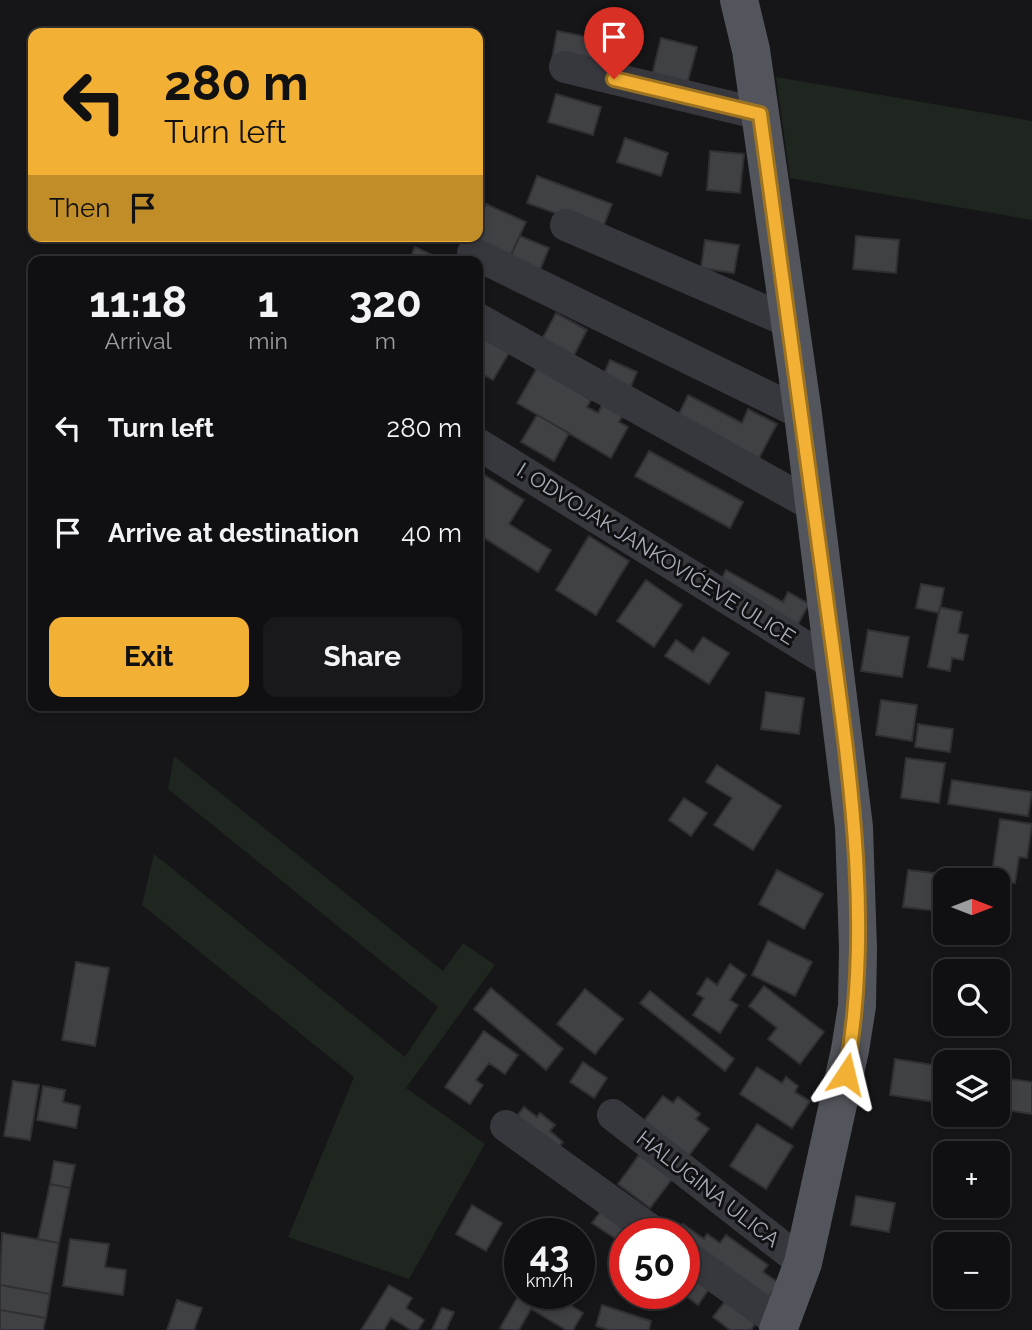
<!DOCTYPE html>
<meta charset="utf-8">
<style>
:root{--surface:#101012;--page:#19191b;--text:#f1f3f6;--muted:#9c9d9f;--line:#303032;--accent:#f2b134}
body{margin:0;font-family:Raleway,sans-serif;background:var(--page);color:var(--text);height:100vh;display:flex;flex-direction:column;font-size:26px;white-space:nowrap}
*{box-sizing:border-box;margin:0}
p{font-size:23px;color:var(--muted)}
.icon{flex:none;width:38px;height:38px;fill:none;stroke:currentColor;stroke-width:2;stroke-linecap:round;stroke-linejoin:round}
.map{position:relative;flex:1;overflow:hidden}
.sheet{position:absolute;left:28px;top:256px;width:455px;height:455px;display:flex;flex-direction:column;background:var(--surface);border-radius:14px;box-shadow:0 4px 10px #0003,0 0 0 2px var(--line)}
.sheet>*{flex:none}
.guide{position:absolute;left:28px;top:28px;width:455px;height:214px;border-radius:14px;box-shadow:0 4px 10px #0003,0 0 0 2px var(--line);background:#f2b134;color:#111;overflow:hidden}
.needle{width:46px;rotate:90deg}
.controls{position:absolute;left:933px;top:868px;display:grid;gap:14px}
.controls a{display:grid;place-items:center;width:77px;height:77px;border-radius:14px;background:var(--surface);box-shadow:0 4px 10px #0003,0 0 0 2px var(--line);font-size:35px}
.speed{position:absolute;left:504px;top:1218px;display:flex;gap:14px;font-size:35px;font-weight:700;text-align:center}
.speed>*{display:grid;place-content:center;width:91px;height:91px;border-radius:50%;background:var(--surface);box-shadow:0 4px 10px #0003,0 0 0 2px var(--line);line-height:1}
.speed small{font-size:18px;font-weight:400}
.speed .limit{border:10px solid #d22;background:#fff;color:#111}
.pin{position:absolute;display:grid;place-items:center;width:60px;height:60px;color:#fff;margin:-72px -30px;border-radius:50% 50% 50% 0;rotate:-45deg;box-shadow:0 0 7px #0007}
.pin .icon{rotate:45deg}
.me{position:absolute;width:77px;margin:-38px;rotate:10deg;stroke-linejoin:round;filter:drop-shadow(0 0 5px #0008)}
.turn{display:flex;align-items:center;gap:24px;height:147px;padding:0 21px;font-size:32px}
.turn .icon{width:91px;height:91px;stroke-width:2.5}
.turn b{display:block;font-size:49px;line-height:60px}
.then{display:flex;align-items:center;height:66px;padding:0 21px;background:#0003;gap:14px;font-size:26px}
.eta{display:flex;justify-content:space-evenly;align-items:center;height:119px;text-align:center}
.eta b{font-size:42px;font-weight:700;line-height:49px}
.action{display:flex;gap:14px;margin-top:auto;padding:14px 21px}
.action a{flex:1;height:80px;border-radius:14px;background:var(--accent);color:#111;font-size:28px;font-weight:700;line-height:80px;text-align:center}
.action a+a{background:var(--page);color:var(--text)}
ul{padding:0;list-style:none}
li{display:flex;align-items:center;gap:21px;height:105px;padding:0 21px}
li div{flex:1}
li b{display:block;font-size:26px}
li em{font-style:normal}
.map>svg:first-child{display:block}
.green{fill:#1e261f}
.building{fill:#404145;stroke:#303034;stroke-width:2}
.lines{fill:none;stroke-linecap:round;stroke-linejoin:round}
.minor{stroke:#37383d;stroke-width:32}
.major{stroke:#53555c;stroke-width:38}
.route-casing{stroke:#9d7322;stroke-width:18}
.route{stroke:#f2b134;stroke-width:12}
.labels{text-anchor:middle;stroke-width:6;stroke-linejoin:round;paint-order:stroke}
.street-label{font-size:21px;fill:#a8adb8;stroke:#111113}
</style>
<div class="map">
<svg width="1032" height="1330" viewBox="0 0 1032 1330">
<rect width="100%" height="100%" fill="#161618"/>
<!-- green -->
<path class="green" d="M 776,77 L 1032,121 L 1032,220 L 790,178 Z
M 174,756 L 443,971 L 463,943 L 495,965 L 406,1088 L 485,1144 L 409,1279 L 288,1237 L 354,1077 L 142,905 L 154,854 L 405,1057 L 438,1007 L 168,789 Z"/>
<!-- building -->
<path class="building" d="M 557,31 L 605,40 L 600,68 L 552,59 Z
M 661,38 L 697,47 L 685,92 L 650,83 Z
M 556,94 L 601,107 L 593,135 L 548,122 Z
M 625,138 L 668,153 L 661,176 L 617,162 Z
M 710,151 L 744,154 L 740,193 L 707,190 Z
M 537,176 L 612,204 L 602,230 L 527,203 Z
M 486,204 L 526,222 L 510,257 L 471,240 L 472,236 L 478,236 L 478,224 Z
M 520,236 L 549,248 L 540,270 L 510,257 Z
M 856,236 L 899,240 L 896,273 L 853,269 Z
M 705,240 L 739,245 L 734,273 L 701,268 Z
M 415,247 L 443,260 L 443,261 L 409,261 Z
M 556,313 L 587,330 L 572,359 L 540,343 Z
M 478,326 L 513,346 L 493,380 L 478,372 Z
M 610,360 L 637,372 L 629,391 L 602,378 Z
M 537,368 L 591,400 L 587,407 L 598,413 L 606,397 L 627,409 L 619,422 L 628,427 L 611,458 L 517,403 Z
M 688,395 L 742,423 L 748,409 L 777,424 L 758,460 L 677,418 Z
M 537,415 L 569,433 L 554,461 L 521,442 Z
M 649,451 L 743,502 L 730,528 L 635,476 Z
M 478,471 L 524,500 L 509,524 L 551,550 L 538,572 L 478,534 Z
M 589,536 L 629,561 L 596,615 L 556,590 Z
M 726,570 L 783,602 L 788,592 L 809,604 L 796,628 L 718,586 Z
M 646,580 L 682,605 L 654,647 L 617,621 Z
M 921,584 L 944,588 L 939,613 L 916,608 Z
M 940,607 L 962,612 L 958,633 L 968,635 L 963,660 L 952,658 L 950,671 L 928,667 Z
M 868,630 L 909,637 L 902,677 L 861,671 Z
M 703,637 L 729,653 L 709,684 L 665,656 L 676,640 L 693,652 Z
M 766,692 L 804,698 L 799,734 L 761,729 Z
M 881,700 L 917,705 L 912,741 L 876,735 Z
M 918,724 L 953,729 L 950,752 L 915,747 Z
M 906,758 L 945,763 L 939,803 L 901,798 Z
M 717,765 L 781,806 L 753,850 L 714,825 L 732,798 L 706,782 Z
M 952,780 L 1032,792 L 1028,816 L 948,804 Z
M 684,798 L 707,813 L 691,836 L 669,820 Z
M 1000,819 L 1032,824 L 1027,858 L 1019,857 L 1015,883 L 991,880 Z
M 777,870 L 823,894 L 804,929 L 759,904 Z
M 908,870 L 942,874 L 938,911 L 903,907 Z
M 768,941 L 812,962 L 795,996 L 752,975 Z
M 76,962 L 109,968 L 95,1046 L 62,1040 Z
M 730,964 L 746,975 L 730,1000 L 738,1005 L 720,1033 L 693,1015 L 704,998 L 697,994 L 707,978 L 717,985 Z
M 764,986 L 824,1032 L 800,1064 L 768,1039 L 777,1028 L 749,1006 Z
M 491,988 L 563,1049 L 546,1070 L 474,1009 Z
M 585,989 L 623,1019 L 595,1054 L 557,1024 Z
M 650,991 L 734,1059 L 725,1071 L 640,1003 Z
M 484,1031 L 518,1055 L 505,1074 L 489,1063 L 476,1080 L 483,1085 L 470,1104 L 445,1087 Z
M 895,1059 L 934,1065 L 933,1071 L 941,1072 L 936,1102 L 890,1095 Z
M 583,1062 L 607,1078 L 594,1098 L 570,1082 Z
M 757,1067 L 782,1083 L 786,1077 L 798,1086 L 795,1092 L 810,1101 L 792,1128 L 740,1094 Z
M 1010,1079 L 1032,1082 L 1032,1114 L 1005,1110 Z
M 13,1081 L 39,1085 L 30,1140 L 4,1136 Z
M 43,1086 L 65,1090 L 63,1102 L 80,1106 L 76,1128 L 37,1120 Z
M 663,1096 L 673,1103 L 678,1097 L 700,1114 L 696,1119 L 709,1129 L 687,1158 L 642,1123 Z
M 524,1107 L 537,1117 L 540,1113 L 555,1125 L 550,1131 L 563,1142 L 553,1154 L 513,1121 Z
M 757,1124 L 793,1146 L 766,1189 L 730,1166 Z
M 639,1155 L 672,1179 L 650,1208 L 618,1184 Z
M 54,1161 L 75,1165 L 70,1188 L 50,1184 Z
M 50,1184 L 70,1188 L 59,1243 L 38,1239 Z
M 856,1196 L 895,1203 L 889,1232 L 851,1225 Z
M 472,1205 L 502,1223 L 486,1251 L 456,1234 Z
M 605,1206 L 644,1234 L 625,1234 L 625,1245 L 592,1223 Z
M 683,1224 L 704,1239 L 707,1234 L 720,1243 L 726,1235 L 768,1265 L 763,1272 L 779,1283 L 764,1304 L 684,1247 L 684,1234 L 677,1234 Z
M 2,1233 L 59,1243 L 50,1294 L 0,1285 Z
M 70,1239 L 109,1244 L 105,1267 L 126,1270 L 123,1295 L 63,1286 Z
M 684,1263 L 713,1283 L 698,1305 L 682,1293 L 684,1293 Z
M 0,1285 L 50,1294 L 46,1318 L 0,1310 Z
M 389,1285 L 412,1298 L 406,1308 L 424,1320 L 418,1330 L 411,1330 L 391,1318 L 384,1330 L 361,1330 Z
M 520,1293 L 566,1293 L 562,1300 L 583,1313 L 573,1330 L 566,1330 L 531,1309 L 519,1330 L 504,1330 L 500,1328 Z
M 729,1296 L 759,1318 L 751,1330 L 730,1330 L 713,1317 Z
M 177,1300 L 202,1308 L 194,1330 L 167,1330 Z
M 602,1305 L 651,1321 L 649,1330 L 609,1330 L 596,1326 Z
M 442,1308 L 454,1312 L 446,1330 L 432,1330 Z
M 0,1310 L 46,1318 L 43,1330 L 0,1330 Z"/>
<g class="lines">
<!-- minor -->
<path class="minor" d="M 565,67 L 760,114
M 566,225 L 790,322
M 473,253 L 803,414
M 478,319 L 814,506
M 478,444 L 835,665
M 613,1115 L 803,1263
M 506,1126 L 656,1234
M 684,1254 L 781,1324"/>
<!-- major -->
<path class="major" d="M 739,0 L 751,50 L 803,414 L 854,827 L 858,949 L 857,1006 L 850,1050 L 803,1263 L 778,1330"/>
</g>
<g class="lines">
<!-- route casing -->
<g class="route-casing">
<path id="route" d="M 614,79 L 760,114 C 783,272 804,431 825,590 C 846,749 875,914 846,1074"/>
</g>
<!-- route -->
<use href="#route" class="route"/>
</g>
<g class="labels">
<!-- street labels -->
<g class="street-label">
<text transform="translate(656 554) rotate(32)" y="7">I. ODVOJAK JANKOVIĆEVE ULICE</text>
<text transform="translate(708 1189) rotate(38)" y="7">HALUGINA ULICA</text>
</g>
</g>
</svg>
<div class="controls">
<a><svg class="needle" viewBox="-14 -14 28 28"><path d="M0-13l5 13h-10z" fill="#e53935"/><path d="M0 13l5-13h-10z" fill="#9c9d9f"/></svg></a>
<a><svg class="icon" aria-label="search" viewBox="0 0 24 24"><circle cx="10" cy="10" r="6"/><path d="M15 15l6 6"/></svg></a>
<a><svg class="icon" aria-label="layers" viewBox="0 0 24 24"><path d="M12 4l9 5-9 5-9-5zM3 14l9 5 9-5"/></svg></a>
<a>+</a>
<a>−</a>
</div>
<div class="speed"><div>43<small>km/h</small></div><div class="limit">50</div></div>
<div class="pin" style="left:614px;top:79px;background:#d93025"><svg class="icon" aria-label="arrive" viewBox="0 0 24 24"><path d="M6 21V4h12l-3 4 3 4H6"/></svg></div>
<svg class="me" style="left:846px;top:1074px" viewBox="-20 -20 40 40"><path d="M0-17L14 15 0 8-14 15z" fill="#f2b134" stroke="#fff" stroke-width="4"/></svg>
<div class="guide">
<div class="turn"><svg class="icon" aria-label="left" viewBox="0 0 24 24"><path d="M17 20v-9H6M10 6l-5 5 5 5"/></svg><div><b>280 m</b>Turn left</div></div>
<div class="then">Then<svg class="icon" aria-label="arrive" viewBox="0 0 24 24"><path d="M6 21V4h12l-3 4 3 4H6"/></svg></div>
</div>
<section class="sheet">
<div class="eta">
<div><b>11:18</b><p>Arrival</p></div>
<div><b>1</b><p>min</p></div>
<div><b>320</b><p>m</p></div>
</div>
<ul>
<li><svg class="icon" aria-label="left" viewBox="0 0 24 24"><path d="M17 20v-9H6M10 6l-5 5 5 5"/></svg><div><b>Turn left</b></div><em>280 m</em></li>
<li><svg class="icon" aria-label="arrive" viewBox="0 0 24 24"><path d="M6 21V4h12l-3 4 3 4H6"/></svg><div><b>Arrive at destination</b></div><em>40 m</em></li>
</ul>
<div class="action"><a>Exit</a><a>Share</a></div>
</section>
</div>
